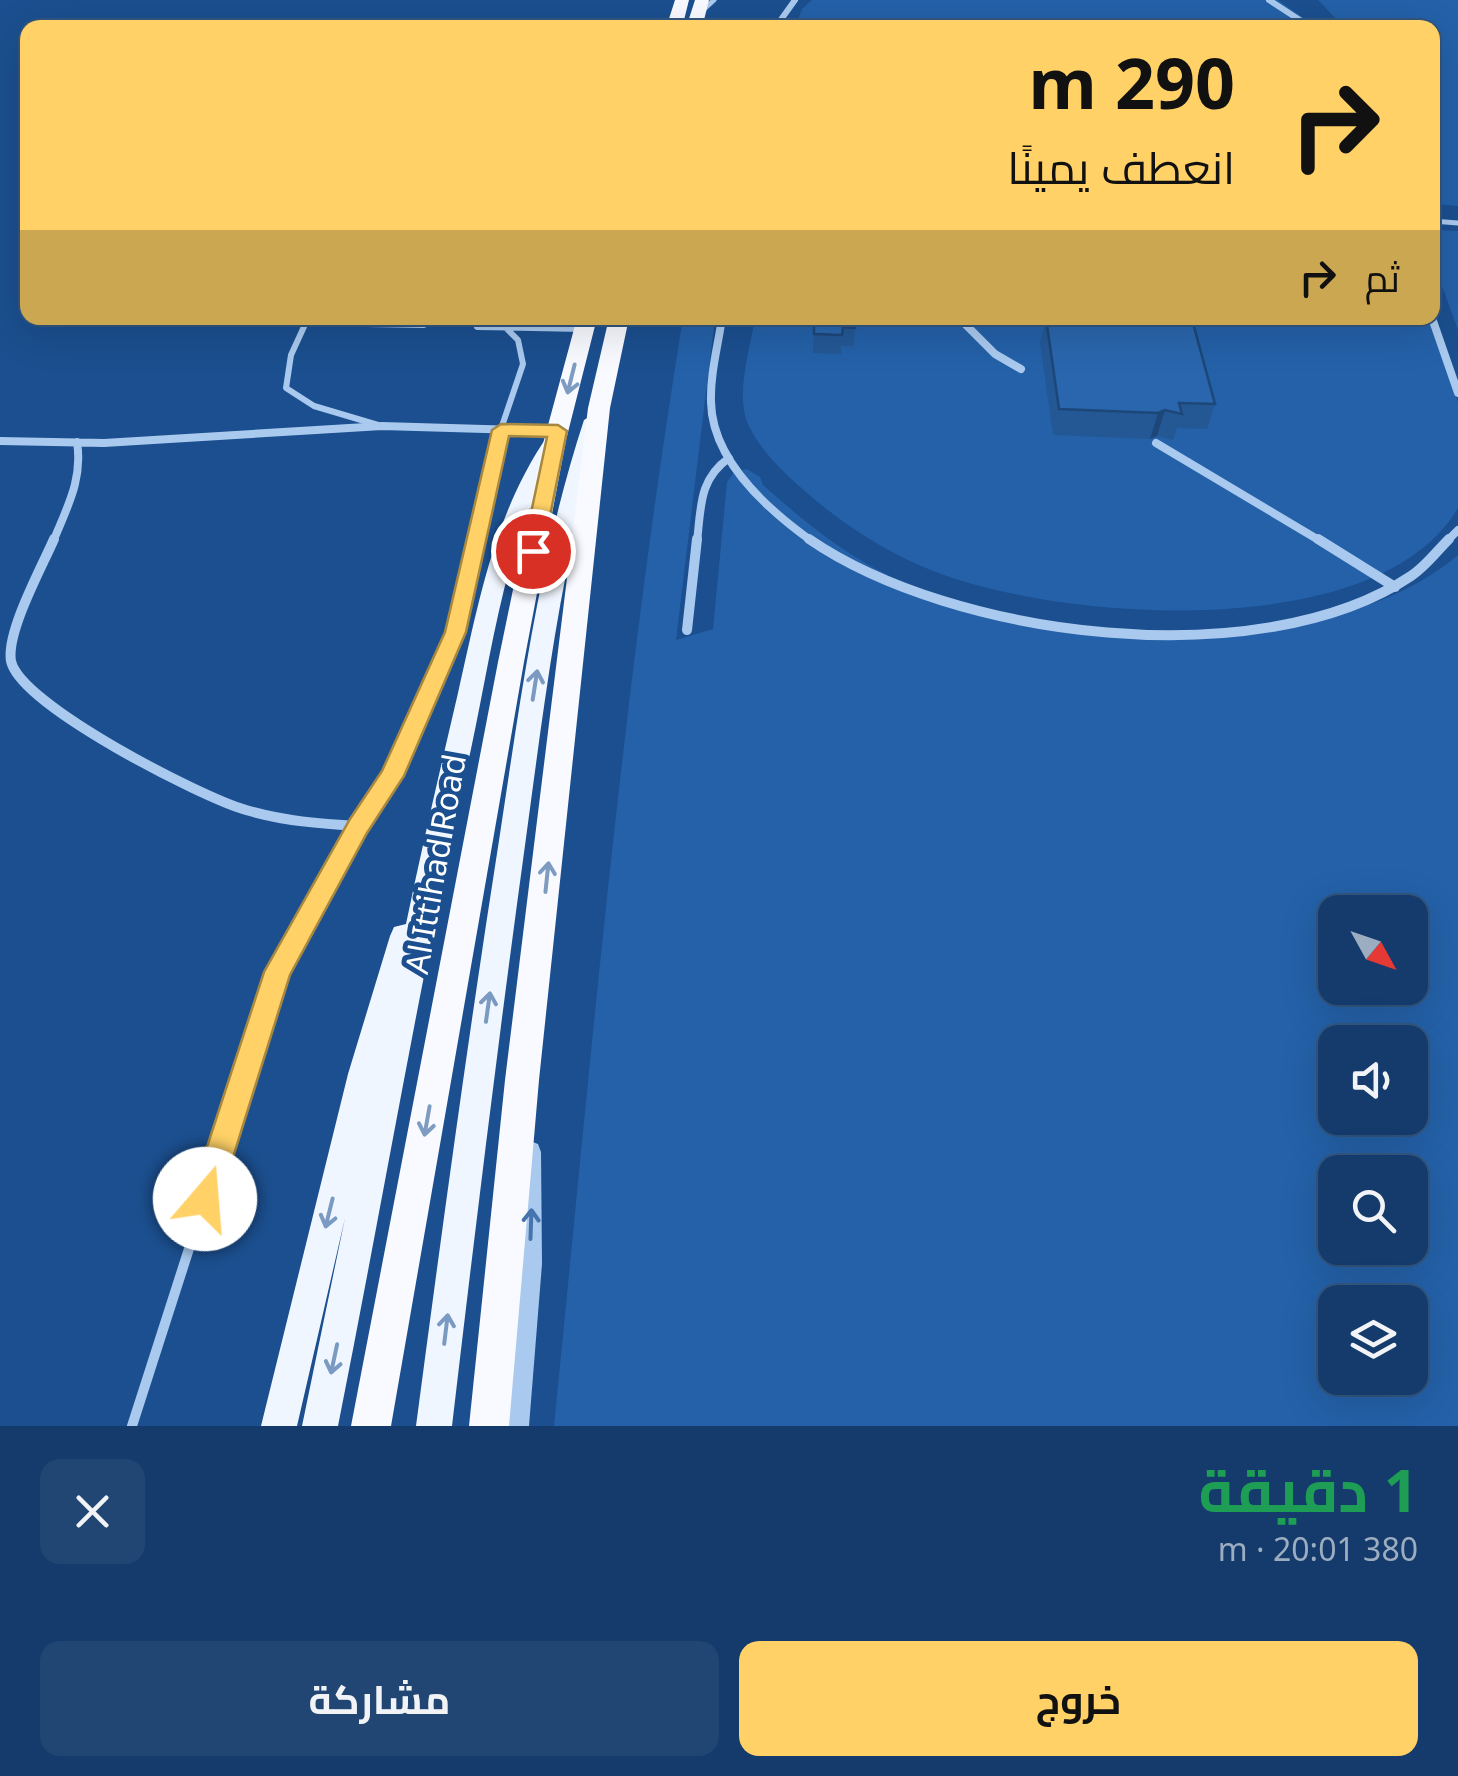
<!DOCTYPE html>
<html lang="ar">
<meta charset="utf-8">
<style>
:root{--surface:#143b6b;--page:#214673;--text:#f1f3f6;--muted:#9dadc1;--line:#33557e;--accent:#ffd166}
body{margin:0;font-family:"Noto Sans",Cairo,sans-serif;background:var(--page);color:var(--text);direction:rtl;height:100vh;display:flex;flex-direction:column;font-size:38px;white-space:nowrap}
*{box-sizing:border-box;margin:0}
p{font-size:32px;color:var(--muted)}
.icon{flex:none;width:55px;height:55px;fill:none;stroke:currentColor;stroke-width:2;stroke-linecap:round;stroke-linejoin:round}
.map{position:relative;height:1426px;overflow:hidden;direction:ltr}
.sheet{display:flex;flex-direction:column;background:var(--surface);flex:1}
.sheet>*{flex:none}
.top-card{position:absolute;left:20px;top:20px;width:1420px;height:305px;border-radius:20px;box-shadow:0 10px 40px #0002,0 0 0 2px var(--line);direction:rtl;background:#ffd166;color:#111;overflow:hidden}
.needle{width:65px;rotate:130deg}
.tools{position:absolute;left:1318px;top:895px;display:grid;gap:20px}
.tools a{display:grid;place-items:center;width:110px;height:110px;border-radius:20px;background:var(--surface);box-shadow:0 10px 40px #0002,0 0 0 2px var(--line);font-size:50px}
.pin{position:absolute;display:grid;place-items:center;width:85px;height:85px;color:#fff;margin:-42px;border:5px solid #fff;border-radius:50%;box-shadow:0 2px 10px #0007}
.me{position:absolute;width:110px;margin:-55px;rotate:18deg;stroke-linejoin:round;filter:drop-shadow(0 0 8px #0008)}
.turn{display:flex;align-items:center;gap:35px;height:210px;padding:0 40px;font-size:45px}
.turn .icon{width:130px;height:130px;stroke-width:2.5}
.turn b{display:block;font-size:70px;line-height:85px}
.then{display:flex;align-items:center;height:95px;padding:0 40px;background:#0003;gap:20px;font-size:38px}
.round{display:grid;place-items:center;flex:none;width:105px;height:105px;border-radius:20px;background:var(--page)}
.overview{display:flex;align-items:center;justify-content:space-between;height:170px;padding:0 40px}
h1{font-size:60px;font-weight:700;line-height:75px;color:#1e9e55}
.button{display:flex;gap:20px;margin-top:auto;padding:20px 40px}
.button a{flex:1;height:115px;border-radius:20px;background:var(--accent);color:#111;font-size:40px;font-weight:700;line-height:115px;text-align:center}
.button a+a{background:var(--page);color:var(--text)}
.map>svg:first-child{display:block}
.green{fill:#2461a8;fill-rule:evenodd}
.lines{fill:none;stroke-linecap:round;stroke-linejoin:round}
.service-far3{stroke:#a9c9ee;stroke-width:5}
.service-far2{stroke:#a9c9ee;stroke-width:6}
.service-far1{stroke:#a9c9ee;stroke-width:8}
.service{stroke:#a9c9ee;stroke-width:10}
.minor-far2{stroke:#a9c9ee;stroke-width:6}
.minor-far1{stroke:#a9c9ee;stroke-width:8}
.minor{stroke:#a9c9ee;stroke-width:10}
.tertiary{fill:#a9c9ee;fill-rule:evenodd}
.primary{fill:#f0f6ff;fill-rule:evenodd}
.trunk{fill:#f8faff;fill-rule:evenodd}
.wall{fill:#245895}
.shaded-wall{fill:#1d4779}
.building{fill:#2a66ad;stroke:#1d4779;stroke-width:2.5}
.oneway{stroke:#7e9cc1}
.oneway2{stroke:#7b9ac1}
.oneway3{stroke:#4674ac}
.route{fill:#ffd166;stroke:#a68842;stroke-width:2.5}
.labels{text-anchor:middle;stroke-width:10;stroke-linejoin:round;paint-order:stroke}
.street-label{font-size:32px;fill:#fff;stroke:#1b4f8f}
</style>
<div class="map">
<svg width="1458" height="1426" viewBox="0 0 1458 1426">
<rect width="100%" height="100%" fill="#1b4f8f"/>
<!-- green -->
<path class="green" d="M 812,0 L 1278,0 L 1316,27 L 795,28 L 802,9 Z
M 1318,0 L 1458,0 L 1458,206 L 1433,204 L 1432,28 L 1344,27 Z
M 1433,230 L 1458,231 L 1458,330 L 1433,261 Z
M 683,318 L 715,318 L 676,640 L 713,629 L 727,482 L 734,472 L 747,469 L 760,477 L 763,485 C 810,527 860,567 920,589 C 1068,644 1331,663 1458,555 L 1458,1426 L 554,1426 C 591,1056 623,685 683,318 ZM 1335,912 L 1410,912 L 1410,988 L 1335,988 ZM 1335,1042 L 1410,1042 L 1410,1118 L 1335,1118 ZM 1335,1172 L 1410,1172 L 1410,1248 L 1335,1248 ZM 1335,1302 L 1410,1302 L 1410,1378 L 1335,1378 Z
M 755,318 L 1429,318 L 1458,402 L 1458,508 C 1378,645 1059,621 933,571 C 883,551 839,522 799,486 C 780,469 757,446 747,422 C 736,392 750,349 755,318 Z"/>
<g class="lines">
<!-- service-far3 -->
<path class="service-far3" d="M 702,11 L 714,0
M 1432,221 L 1458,223"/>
<!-- service-far2 -->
<path class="service-far2" d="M 160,318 L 167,323 L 252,322
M 249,318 L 257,322 L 424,325 L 427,318
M 308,318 L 291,355 L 286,388 L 314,406 L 378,425
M 480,318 L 477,327 L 583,329
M 476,542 L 501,429 L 523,364 L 518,340 L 505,327"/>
<!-- service-far1 -->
<path class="service-far1" d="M 301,930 L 359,826 L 392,776 L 456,632 L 477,539"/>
<!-- service -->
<path class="service" d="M 132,1426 L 278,972 L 303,928"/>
<!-- minor-far2 -->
<path class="minor-far2" d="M 1269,0 L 1312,28
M 775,28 L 795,0"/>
<!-- minor-far1 -->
<path class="minor-far1" d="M 722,318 C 718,346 710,374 711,402 C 712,461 768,510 813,542
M 959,318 L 995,354 L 1021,369
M 1432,318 L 1458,393
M 0,441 L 104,443 L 382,426 L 557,431
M 1156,443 L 1322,542
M 53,542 C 67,507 83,480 77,442
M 697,542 C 701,507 699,479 729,458
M 1446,542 L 1458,530"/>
<!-- minor -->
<path class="minor" d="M 54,539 C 42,567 6,632 11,661 C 20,705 201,797 246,810 C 283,821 321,824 359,826
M 809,539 C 953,638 1260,677 1411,576 C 1425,567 1437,551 1449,539
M 1318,539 L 1395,587
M 687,630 L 697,539"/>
<!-- tertiary -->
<path class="tertiary" d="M 530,1141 L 538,1144 L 541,1152 L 542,1264 L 529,1426 L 503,1426 L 518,1264 L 519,1152 L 522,1144 Z"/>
<!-- primary -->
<path class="primary" d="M 594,414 L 604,420 C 562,555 545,698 526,838 C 499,1034 475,1230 452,1426 L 416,1426 C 442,1229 469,1031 500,834 C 521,695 540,554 584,420 Z
M 555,433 L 565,440 C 505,532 494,643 471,749 C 421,974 383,1200 338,1426 L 302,1426 L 345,1218 L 297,1426 L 261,1426 L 348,1074 L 390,936 L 394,927 L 406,924 C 422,847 440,770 458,693 C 479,601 494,514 548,435 Z"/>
<!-- trunk -->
<path class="trunk" d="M 675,0 L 689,0 L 682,28 L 666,28 Z
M 695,0 L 709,0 L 702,28 L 686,28 Z
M 577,318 L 597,318 L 566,440 L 524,662 L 391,1426 L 351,1426 L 498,662 L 544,440 Z
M 609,318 L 629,318 L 610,408 L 539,1080 L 509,1426 L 469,1426 L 505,1080 L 588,408 Z"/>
</g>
<!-- wall -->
<path class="wall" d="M 814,318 L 855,328 L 854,346 L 841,346 L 841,354 L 813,353 Z
M 1046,318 L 1215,404 L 1207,429 L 1177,428 L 1173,440 L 1157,436 L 1150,439 L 1053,435 L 1040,343 Z"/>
<!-- shaded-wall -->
<path class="shaded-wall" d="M 1165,410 L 1157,436 L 1150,439 L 1158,413 Z"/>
<!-- building -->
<path class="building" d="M 814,318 L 855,318 L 855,328 L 843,327 L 842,335 L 814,334 Z
M 1046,318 L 1193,323 L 1215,404 L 1179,403 L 1182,414 L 1165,410 L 1158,413 L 1059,409 Z"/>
<!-- one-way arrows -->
<defs><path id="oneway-shaft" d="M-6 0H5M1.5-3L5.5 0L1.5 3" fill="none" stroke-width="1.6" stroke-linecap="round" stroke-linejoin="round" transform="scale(2.5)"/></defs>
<g class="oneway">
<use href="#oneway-shaft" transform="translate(571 379) rotate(104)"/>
<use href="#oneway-shaft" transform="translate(547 877) rotate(-84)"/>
<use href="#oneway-shaft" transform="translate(427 1121) rotate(100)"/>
</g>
<g class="oneway2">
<use href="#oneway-shaft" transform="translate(535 685) rotate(-81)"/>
<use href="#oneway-shaft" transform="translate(488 1007) rotate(-82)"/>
<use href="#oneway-shaft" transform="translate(329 1213) rotate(104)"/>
<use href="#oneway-shaft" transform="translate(446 1329) rotate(-83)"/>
<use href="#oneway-shaft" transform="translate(334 1359) rotate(102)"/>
</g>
<use class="oneway3" href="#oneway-shaft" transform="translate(531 1224) rotate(-88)"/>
<!-- route -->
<path class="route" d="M 501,424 L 558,425 L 567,431 L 543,551 L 533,558 L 523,551 L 547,437 L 509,436 L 466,632 L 404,776 L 367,833 L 290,975 L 220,1199 L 215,1210 L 205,1214 L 194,1210 L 190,1199 L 264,972 L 350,819 L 382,771 L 445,632 L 492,430 Z"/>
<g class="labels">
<!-- street labels -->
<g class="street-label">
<text transform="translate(436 864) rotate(-80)" y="11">Al Ittihad Road</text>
</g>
</g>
</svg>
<div class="tools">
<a><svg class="needle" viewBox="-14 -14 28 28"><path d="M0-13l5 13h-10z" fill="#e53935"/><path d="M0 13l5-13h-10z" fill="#9dadc1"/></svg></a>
<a><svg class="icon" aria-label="sound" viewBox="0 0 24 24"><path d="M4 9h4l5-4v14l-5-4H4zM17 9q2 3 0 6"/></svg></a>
<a><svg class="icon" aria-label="search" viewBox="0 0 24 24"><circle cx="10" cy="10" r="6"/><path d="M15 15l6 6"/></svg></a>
<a><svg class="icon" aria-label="layers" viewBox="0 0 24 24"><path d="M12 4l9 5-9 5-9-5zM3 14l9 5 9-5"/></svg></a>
</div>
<div class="pin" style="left:533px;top:551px;background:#d93025"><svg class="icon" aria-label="arrive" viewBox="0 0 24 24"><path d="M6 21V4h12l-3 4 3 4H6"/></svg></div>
<svg class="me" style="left:205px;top:1199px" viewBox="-20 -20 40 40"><circle r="19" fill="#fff"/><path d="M0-13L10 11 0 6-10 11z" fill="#ffd166"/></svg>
<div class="top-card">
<div class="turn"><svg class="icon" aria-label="right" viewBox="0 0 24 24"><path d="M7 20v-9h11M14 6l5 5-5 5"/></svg><div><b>290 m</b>انعطف يمينًا</div></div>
<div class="then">ثم<svg class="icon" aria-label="right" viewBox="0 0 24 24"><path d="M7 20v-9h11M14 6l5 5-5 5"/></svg></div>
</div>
</div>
<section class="sheet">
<div class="overview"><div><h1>1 دقيقة</h1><p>380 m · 20:01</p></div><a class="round"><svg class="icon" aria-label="close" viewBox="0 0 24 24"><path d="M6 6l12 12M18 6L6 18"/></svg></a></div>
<div class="button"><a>خروج</a><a>مشاركة</a></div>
</section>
